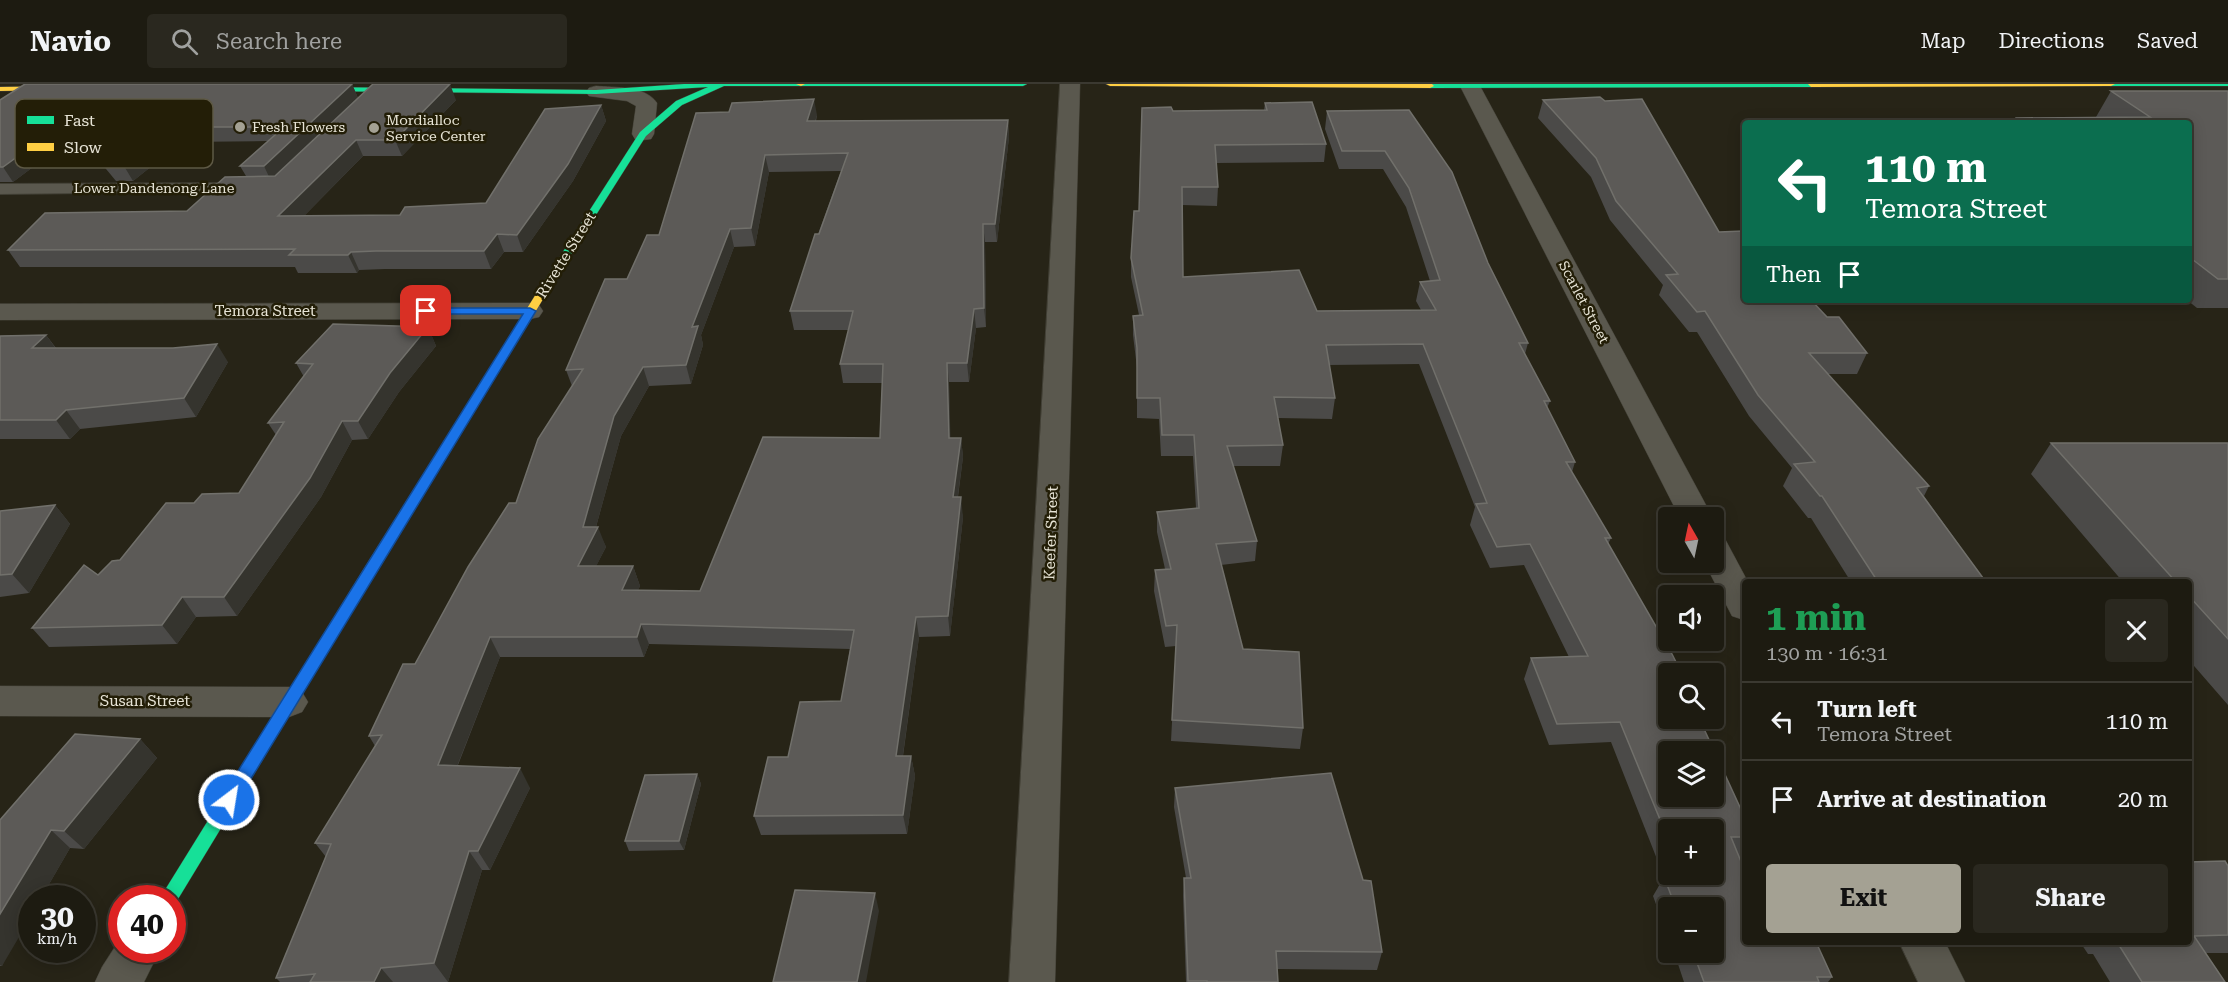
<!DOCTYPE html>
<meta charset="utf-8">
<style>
:root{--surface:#1d1b11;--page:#2a281f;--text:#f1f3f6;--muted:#a0a19f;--line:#3b3931;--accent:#a4a193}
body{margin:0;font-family:"Roboto Serif",serif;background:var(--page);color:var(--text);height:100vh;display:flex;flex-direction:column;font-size:22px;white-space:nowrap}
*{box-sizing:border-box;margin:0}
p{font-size:20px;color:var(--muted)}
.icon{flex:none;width:33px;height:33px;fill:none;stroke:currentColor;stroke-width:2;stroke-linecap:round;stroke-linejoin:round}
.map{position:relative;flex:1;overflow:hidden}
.details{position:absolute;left:1742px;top:495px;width:450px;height:366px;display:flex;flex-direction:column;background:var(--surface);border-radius:6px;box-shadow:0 3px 15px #0003,0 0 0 2px var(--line)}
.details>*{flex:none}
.hud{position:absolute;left:1742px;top:36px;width:450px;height:183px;border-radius:6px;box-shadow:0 3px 15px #0003,0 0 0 2px var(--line);background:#0b6e4f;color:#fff;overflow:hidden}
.needle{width:39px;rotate:351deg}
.controls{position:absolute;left:1658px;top:423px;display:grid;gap:12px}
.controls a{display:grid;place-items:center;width:66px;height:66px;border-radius:6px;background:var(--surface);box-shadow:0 3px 15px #0003,0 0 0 2px var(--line);font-size:30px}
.speed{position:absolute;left:18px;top:801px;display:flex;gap:12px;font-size:30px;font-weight:700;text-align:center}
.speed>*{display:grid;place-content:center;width:78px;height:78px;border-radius:50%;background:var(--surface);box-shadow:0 3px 15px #0003,0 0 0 2px var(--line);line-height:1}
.speed small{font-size:15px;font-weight:400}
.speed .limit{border:9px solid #d22;background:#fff;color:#111}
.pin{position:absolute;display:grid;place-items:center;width:51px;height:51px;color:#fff;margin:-26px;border-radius:12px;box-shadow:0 3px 9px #0006}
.me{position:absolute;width:66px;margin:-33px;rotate:31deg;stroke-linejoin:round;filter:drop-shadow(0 0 4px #0008)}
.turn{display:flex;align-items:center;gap:21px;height:126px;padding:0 24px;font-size:27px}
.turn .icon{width:78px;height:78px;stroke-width:2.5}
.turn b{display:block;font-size:42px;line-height:51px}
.then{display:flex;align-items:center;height:57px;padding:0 24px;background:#0003;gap:12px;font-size:22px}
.round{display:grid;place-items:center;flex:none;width:63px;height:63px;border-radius:6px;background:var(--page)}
.head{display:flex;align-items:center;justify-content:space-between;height:102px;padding:0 24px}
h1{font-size:36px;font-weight:700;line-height:45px;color:#1e9e55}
.cta{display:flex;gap:12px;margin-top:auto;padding:12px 24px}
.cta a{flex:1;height:69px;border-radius:6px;background:var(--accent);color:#111;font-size:24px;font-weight:700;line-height:69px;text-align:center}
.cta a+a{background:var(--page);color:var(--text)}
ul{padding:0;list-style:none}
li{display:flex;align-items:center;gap:18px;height:78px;padding:0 24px;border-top:2px solid var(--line)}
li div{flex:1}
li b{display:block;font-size:22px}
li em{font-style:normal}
header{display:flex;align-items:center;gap:36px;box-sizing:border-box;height:84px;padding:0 30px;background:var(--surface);border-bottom:2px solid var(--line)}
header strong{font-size:28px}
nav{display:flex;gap:33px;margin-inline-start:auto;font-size:21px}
.search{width:420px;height:54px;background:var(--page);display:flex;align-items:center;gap:15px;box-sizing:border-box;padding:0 21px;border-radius:6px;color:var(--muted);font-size:22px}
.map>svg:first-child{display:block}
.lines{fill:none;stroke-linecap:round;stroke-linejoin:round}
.lane-casing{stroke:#424036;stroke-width:2}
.street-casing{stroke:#424036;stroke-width:1}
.fast-casing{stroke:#424036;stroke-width:1}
.slow-casing{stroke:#424036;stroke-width:1}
.lane{fill:#5a584e;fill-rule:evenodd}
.street{fill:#5a584e;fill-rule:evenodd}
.fast{fill:#16e098;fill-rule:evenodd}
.slow{fill:#ffcf43;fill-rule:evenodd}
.wall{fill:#4b4a48;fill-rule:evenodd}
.shaded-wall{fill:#35342e}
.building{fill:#5c5a57;stroke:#71706b;stroke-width:1.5;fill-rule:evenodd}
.route{fill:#1a73e8;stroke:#114b97;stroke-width:1.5}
.poi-dot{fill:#a4a193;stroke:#231e07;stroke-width:2}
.labels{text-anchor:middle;stroke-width:5;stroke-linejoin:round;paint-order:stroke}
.far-poi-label{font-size:14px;fill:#e7e4d6;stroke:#231e07;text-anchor:start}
.far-street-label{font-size:14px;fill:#e7e4d6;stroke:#231e07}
.street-label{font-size:15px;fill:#e7e4d6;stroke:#231e07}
.key{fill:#231e07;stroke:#5e5945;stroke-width:1.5}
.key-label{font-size:16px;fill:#e7e4d6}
</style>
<header>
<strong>Navio</strong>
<div class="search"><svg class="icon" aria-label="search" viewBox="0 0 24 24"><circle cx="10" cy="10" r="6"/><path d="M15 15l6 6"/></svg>Search here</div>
<nav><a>Map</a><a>Directions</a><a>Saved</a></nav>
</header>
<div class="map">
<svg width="2228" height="898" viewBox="0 0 2228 898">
<rect width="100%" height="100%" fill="#272417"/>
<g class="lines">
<!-- lane casing -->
<g class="lane-casing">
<path id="lane" d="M 241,99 L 247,101 L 249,104 L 247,107 L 0,110 L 0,100 Z"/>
</g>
<!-- street casing -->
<g class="street-casing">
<path id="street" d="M 1060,0 L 1080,0 L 1055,898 L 1009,898 Z
M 1461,0 L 1479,0 L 1480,2 L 1713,434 L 1680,434 L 1460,2 Z
M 596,2 C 615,4 645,1 657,19 L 654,50 L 651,55 L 643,56 L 635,55 L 632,50 L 636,22 L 627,17 L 589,12 L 586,8 L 589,4 Z
M 530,219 L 539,221 L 543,227 L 539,233 L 530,235 L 0,236 L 0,220 Z
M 1713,451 L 1725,455 L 1748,498 L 1744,498 L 1744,536 L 1732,532 L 1704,478 L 1713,478 Z
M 0,602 L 289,603 L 302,608 L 308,618 L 302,628 L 289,633 L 0,632 Z
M 122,852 L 122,866 L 160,866 L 144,898 L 95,898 L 102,883 Z
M 1899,858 L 1945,858 L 1965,898 L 1918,898 Z"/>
</g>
<!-- fast casing -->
<g class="fast-casing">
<path id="fast" d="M 684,0 L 1027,0 L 1023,2 L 724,2 L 682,21 L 646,52 L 551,202 L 546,205 L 541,202 L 640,48 L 676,17 L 708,3 L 596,10 L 311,7 L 307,5 L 311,3 L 596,6 Z
M 1428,0 L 1814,0 L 1815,1 L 1811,3 L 1430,4 L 1426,2 Z
M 2107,0 L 2228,0 L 2228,2 L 2111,2 Z
M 367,487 L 374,492 L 175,820 L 172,821 L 172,814 L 160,814 L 362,488 Z"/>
</g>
<!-- slow casing -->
<g class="slow-casing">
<path id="slow" d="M 796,0 L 805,0 L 801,2 Z
M 1106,0 L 1432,0 L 1434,2 L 1430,4 L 1110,2 Z
M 1808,0 L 2115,0 L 2111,2 L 1811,3 Z
M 67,2 L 67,6 L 64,6 L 0,7 L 0,3 Z
M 546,199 L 551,202 L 372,496 L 362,496 L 360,492 L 362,488 L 541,202 Z"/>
</g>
<!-- lane -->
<use href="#lane" class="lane"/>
<!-- street -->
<use href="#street" class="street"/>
<!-- fast -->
<use href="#fast" class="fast"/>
<!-- slow -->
<use href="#slow" class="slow"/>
</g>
<!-- wall -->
<path class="wall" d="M 352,0 L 358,14 L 456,16 L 402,72 L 363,72 L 304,132 L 400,131 L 486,119 L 601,21 L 606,37 L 573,97 L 523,168 L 504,168 L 491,185 L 385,185 L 359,186 L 357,189 L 298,189 L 295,183 L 20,183 L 8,166 L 187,127 L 246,92 L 240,82 L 268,57 L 182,58 L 133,97 L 116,97 L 77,50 L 13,98 L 0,98 L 0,16 Z
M 2111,7 L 2228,7 L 2228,224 L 2197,224 L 2187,216 L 2188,216 L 2188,39 L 2014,39 L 2017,34 L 2097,33 L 2096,33 Z
M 1543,16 L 1719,148 L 1827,233 L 1867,269 L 1857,290 L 1827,290 L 1929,402 L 1924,412 L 1986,498 L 1851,498 L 1811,434 L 1808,434 L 1783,402 L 1792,384 L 1749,332 L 1697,248 L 1689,248 L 1659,211 L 1663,201 L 1610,136 L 1591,93 L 1538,34 Z
M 1265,19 L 1326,60 L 1324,78 L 1216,79 L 1218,103 L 1217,122 L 1182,121 L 1183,193 L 1317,227 L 1421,226 L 1416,217 L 1420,198 L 1430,197 L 1406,123 L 1383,85 L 1339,85 L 1325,45 L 1327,27 L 1409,26 L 1528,259 L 1525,270 L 1550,317 L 1547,324 L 1575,378 L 1572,388 L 1611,454 L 1608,460 L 1704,634 L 1701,640 L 1744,753 L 1744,768 L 1741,773 L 1739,773 L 1744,858 L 1832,893 L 1828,898 L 1684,898 L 1674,868 L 1713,868 L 1713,824 L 1668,824 L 1668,853 L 1653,812 L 1664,793 L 1611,658 L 1549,661 L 1524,595 L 1531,574 L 1569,573 L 1524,481 L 1490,484 L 1470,441 L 1475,423 L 1419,280 L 1329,281 L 1335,314 L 1332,335 L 1278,334 L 1283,361 L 1280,382 L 1233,382 L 1257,457 L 1255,477 L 1221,481 L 1243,565 L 1303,644 L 1300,665 L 1171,657 L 1176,562 L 1165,563 L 1154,507 L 1155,486 L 1165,485 L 1157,448 L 1157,428 L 1196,424 L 1193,372 L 1161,372 L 1159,335 L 1137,334 L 1137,284 L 1133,251 L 1133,232 L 1139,231 L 1131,193 L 1131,174 L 1139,127 L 1173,27 L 1264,26 ZM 1668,746 L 1713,790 L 1668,790 Z
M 817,31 L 816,37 L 1008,36 L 1009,53 L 997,158 L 985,158 L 986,243 L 976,244 L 969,298 L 949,298 L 950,354 L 961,354 L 963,373 L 958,413 L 963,433 L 950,552 L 919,553 L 903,672 L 911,672 L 915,692 L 907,750 L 761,751 L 754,732 L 788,673 L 841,617 L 850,565 L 649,560 L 644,573 L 500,573 L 458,681 L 530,704 L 490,786 L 482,786 L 448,898 L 280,898 L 276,894 L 326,773 L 315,759 L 375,662 L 369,652 L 516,419 L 572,302 L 566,286 L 627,195 L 659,151 ZM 841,87 L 790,227 L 794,246 L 849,246 L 840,280 L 843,299 L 882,299 L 880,354 L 700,507 L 638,506 L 640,502 L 633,482 L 596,482 L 606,463 L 596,443 L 621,352 L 649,302 L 691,300 L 703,261 L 701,251 L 734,163 L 755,162 L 769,88 Z
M 428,243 L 436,262 L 399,308 L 368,355 L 352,356 L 321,413 L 237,532 L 196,533 L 177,560 L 49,563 L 32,544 L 98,491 L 120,476 L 194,419 L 239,409 L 276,351 L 268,339 L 304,293 L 296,279 Z
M 46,251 L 56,264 L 228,278 L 196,333 L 80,345 L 70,355 L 0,355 L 0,252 Z
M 2051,359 L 2228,359 L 2228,621 L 2188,575 L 2188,498 L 2123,498 L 2031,390 Z
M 55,421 L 70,440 L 29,509 L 0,513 L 0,427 Z
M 140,655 L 157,674 L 84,765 L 70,764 L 41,814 L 32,814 L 2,882 L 0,882 L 0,736 Z
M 697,690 L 701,700 L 684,766 L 629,767 L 625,757 Z
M 1175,704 L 1382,868 L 1377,886 L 1277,885 L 1278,898 L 1186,898 L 1183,812 L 1184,794 L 1186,794 L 1174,723 Z
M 2228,782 L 2228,869 L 2206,869 L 2225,898 L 2110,898 L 2093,870 L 2088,870 L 2080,858 L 2188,858 Z"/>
<!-- shaded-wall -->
<path class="shaded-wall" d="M 352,0 L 358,14 L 271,97 L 264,82 Z
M 450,0 L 456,16 L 402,72 L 395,56 Z
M 814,15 L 817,31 L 810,53 L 807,37 Z
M 601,21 L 606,37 L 573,97 L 523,168 L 517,151 Z
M 68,36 L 77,50 L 13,98 L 3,83 Z
M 1008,36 L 1009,53 L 997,158 L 995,140 Z
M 174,43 L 182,58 L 133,97 L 124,82 Z
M 356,56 L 363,72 L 287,149 L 278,132 Z
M 765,71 L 769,88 L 755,162 L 751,144 Z
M 983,140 L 985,158 L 986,243 L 984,224 Z
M 730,145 L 734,163 L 701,251 L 703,261 L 691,300 L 686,281 L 692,243 Z
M 497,150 L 504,168 L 491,185 L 484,167 Z
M 351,168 L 359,186 L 357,189 L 348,171 Z
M 974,225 L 976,244 L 969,298 L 967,279 Z
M 428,243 L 436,262 L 399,308 L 368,355 L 358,337 L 390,289 Z
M 46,251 L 59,269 L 32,264 Z
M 217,260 L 228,278 L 196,333 L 184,314 Z
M 947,279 L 949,298 L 951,373 L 949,354 Z
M 643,283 L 649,302 L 621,352 L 594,450 L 598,443 L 606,463 L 586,502 L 578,482 L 583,443 L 614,332 Z
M 66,326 L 80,345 L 70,355 L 56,336 Z
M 342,337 L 352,356 L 321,413 L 237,532 L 224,513 Z
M 961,354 L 963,373 L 955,433 L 953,413 Z
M 961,413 L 963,433 L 950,552 L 948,532 Z
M 55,421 L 70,440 L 29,509 L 12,490 Z
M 633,482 L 640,502 L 630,526 L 622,506 Z
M 182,513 L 196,533 L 177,560 L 162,541 Z
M 916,533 L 919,553 L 900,692 L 896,672 Z
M 641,540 L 649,560 L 644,573 L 637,553 Z
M 490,553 L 500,573 L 450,700 L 438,681 Z
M 140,655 L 157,674 L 84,765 L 64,747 Z
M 911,672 L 915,692 L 907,750 L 903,731 Z
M 520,684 L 530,704 L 490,786 L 478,767 Z
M 697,690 L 701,700 L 684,766 L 679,757 Z
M 51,746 L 70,764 L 41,814 L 32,814 L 32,831 L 2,882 L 0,881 L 0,830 Z
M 469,767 L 482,786 L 448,898 L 434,879 Z
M 875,809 L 879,827 L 866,898 L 857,898 Z
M 381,884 L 393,898 L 374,898 Z"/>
<!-- building -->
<path class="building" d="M 25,0 L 352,0 L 264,82 L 240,82 L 284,43 L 174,43 L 124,82 L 107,82 L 68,36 L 3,83 L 0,83 L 0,16 Z
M 373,0 L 450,0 L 395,56 L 356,56 L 278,132 L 400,131 L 405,123 L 486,119 L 545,25 L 601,21 L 568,80 L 517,151 L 497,150 L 484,167 L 376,167 L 351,168 L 348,171 L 289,171 L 295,165 L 8,166 L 45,129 L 187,127 L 225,93 L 275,92 Z
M 2111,7 L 2228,7 L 2228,195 L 2218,195 L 2188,172 L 2188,39 L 2024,39 L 2017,34 L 2150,33 Z
M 1600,13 L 1605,17 L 1642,15 L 1719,148 L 1743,147 L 1744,148 L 1744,216 L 1811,216 L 1827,233 L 1839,233 L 1867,269 L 1809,269 L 1929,402 L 1917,404 L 1986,498 L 1878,498 L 1822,412 L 1820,412 L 1794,380 L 1815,378 L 1758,311 L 1705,227 L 1697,228 L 1666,191 L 1678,190 L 1616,117 L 1596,74 L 1543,16 Z
M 814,15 L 807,37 L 1008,36 L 995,140 L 983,140 L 984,224 L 974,225 L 967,279 L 947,279 L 949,354 L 961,354 L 953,413 L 961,413 L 948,532 L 916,533 L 896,672 L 911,672 L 903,731 L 754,732 L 768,673 L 788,673 L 800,618 L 841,617 L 854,546 L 641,540 L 637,553 L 490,553 L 438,681 L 520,684 L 478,767 L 469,767 L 434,879 L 381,884 L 374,898 L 310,898 L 315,890 L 276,894 L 331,760 L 315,759 L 382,651 L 369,652 L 403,580 L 415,580 L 468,483 L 509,419 L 516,419 L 538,355 L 583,285 L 566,286 L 605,195 L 627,195 L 647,151 L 659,151 L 696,29 L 729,28 L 732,19 ZM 848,69 L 819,150 L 815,150 L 790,227 L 853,227 L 840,280 L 883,280 L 880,354 L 763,353 L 700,507 L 622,506 L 633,482 L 578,482 L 598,443 L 583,443 L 614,332 L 643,283 L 686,281 L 698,242 L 692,243 L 730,145 L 751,144 L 765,71 Z
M 1312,18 L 1326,60 L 1215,61 L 1218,103 L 1182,103 L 1183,193 L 1299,186 L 1317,227 L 1436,226 L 1420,198 L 1440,196 L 1409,104 L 1385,67 L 1342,67 L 1327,27 L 1409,26 L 1452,88 L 1488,179 L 1528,259 L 1519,259 L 1550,317 L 1544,317 L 1575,378 L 1566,378 L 1611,454 L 1605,454 L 1672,570 L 1682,590 L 1668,590 L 1668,634 L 1699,634 L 1744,732 L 1744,753 L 1731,753 L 1744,785 L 1744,858 L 1816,858 L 1832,893 L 1817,893 L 1819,898 L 1704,898 L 1693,868 L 1713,868 L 1713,824 L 1676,824 L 1664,793 L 1683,792 L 1682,790 L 1713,790 L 1713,746 L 1668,746 L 1668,755 L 1620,638 L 1557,640 L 1531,574 L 1588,572 L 1530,460 L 1497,463 L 1476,420 L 1487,419 L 1423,260 L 1326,261 L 1335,314 L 1274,313 L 1283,361 L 1227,362 L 1257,457 L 1216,460 L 1243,565 L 1299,568 L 1303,644 L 1172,636 L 1177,541 L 1166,542 L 1155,486 L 1171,485 L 1157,428 L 1199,424 L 1194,351 L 1162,351 L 1160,314 L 1137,314 L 1137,264 L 1133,232 L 1143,231 L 1131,174 L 1134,127 L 1139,127 L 1142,24 L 1171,23 L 1173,27 L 1267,26 L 1265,19 ZM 1668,668 L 1713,668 L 1713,712 L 1668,712 Z
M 1797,36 L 1925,36 L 1928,39 L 1800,39 Z
M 333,240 L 428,243 L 390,289 L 358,337 L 342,337 L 310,394 L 224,513 L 182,513 L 162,541 L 32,544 L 84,481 L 98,491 L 112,477 L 120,476 L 166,419 L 194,419 L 202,410 L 239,409 L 284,338 L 268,339 L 313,280 L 296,279 Z
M 46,251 L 32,264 L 173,264 L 217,260 L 184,314 L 66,326 L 56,336 L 0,336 L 0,252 Z
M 2051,359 L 2228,359 L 2228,555 L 2188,511 L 2188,498 L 2176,498 Z
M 55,421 L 12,490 L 0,491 L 0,427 Z
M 75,650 L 140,655 L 64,747 L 51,746 L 0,830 L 0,736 Z
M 1331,689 L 1363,796 L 1371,797 L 1382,868 L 1276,867 L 1278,898 L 1207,898 L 1207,897 L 1188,897 L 1184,794 L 1191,794 L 1175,704 Z
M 697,690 L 679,757 L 625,757 L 645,691 Z
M 2225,777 L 2228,782 L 2228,851 L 2194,852 L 2225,898 L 2142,898 L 2117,858 L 2188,858 L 2188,778 Z
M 795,806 L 875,809 L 857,898 L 773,898 Z"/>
<!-- route -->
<path class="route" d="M 426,224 L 530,224 L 536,227 L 235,721 L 229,723 L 223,721 L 221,716 L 223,711 L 523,230 L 423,230 L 423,225 Z"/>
<!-- markers -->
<g class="poi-dot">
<circle cx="240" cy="43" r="6"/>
<circle cx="374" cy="44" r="6"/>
</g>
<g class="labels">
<!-- far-poi labels -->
<g class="far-poi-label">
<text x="386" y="41">Mordialloc<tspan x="386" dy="16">Service Center</tspan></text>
<text x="252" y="48">Fresh Flowers</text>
</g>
<!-- far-street labels -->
<g class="far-street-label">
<text x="154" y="109">Lower Dandenong Lane</text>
<text transform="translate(1584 218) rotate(62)" y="5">Scarlet Street</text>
</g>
<!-- street labels -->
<g class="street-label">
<text transform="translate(566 171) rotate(-58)" y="5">Rivette Street</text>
<text x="265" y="232">Temora Street</text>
<text transform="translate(1051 449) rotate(-88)" y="5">Keefer Street</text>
<text x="145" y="622">Susan Street</text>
</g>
</g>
<!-- legend -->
<rect x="15" y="15" width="198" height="69" rx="9" class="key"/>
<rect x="27" y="32" width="27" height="8" fill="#16e098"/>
<rect x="27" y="59" width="27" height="8" fill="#ffcf43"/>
<g class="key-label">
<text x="64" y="42">Fast</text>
<text x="64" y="69">Slow</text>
</g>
</svg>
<div class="controls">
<a><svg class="needle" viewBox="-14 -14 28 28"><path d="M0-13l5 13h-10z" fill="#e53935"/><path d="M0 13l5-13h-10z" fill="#a0a19f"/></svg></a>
<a><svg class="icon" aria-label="sound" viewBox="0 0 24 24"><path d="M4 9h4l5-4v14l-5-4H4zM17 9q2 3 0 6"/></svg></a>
<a><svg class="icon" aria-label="search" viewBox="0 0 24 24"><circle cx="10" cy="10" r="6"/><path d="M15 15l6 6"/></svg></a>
<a><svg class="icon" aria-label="layers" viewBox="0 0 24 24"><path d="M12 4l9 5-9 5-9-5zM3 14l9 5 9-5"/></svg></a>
<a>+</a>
<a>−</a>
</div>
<div class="speed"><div>30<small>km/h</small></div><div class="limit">40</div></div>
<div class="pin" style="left:426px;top:227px;background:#d93025"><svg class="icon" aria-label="arrive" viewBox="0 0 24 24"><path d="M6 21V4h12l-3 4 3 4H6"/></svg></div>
<svg class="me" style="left:229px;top:716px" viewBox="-20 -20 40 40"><circle r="17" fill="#1a73e8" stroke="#fff" stroke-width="3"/><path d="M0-11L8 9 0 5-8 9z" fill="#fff"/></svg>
<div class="hud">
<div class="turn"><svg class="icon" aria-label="left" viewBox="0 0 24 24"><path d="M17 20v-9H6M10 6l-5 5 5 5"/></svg><div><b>110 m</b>Temora Street</div></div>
<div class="then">Then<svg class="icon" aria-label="arrive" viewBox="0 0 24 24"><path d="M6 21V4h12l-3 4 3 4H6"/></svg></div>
</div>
<section class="details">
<div class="head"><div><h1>1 min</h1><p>130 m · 16:31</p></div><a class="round"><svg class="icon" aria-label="close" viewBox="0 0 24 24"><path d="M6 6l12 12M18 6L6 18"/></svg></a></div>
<ul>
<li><svg class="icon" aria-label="left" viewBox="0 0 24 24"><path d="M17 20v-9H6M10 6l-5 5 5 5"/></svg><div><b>Turn left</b><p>Temora Street</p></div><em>110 m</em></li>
<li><svg class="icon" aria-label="arrive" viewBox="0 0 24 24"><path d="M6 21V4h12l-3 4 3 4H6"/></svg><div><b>Arrive at destination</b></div><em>20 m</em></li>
</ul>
<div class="cta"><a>Exit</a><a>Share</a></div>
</section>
</div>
